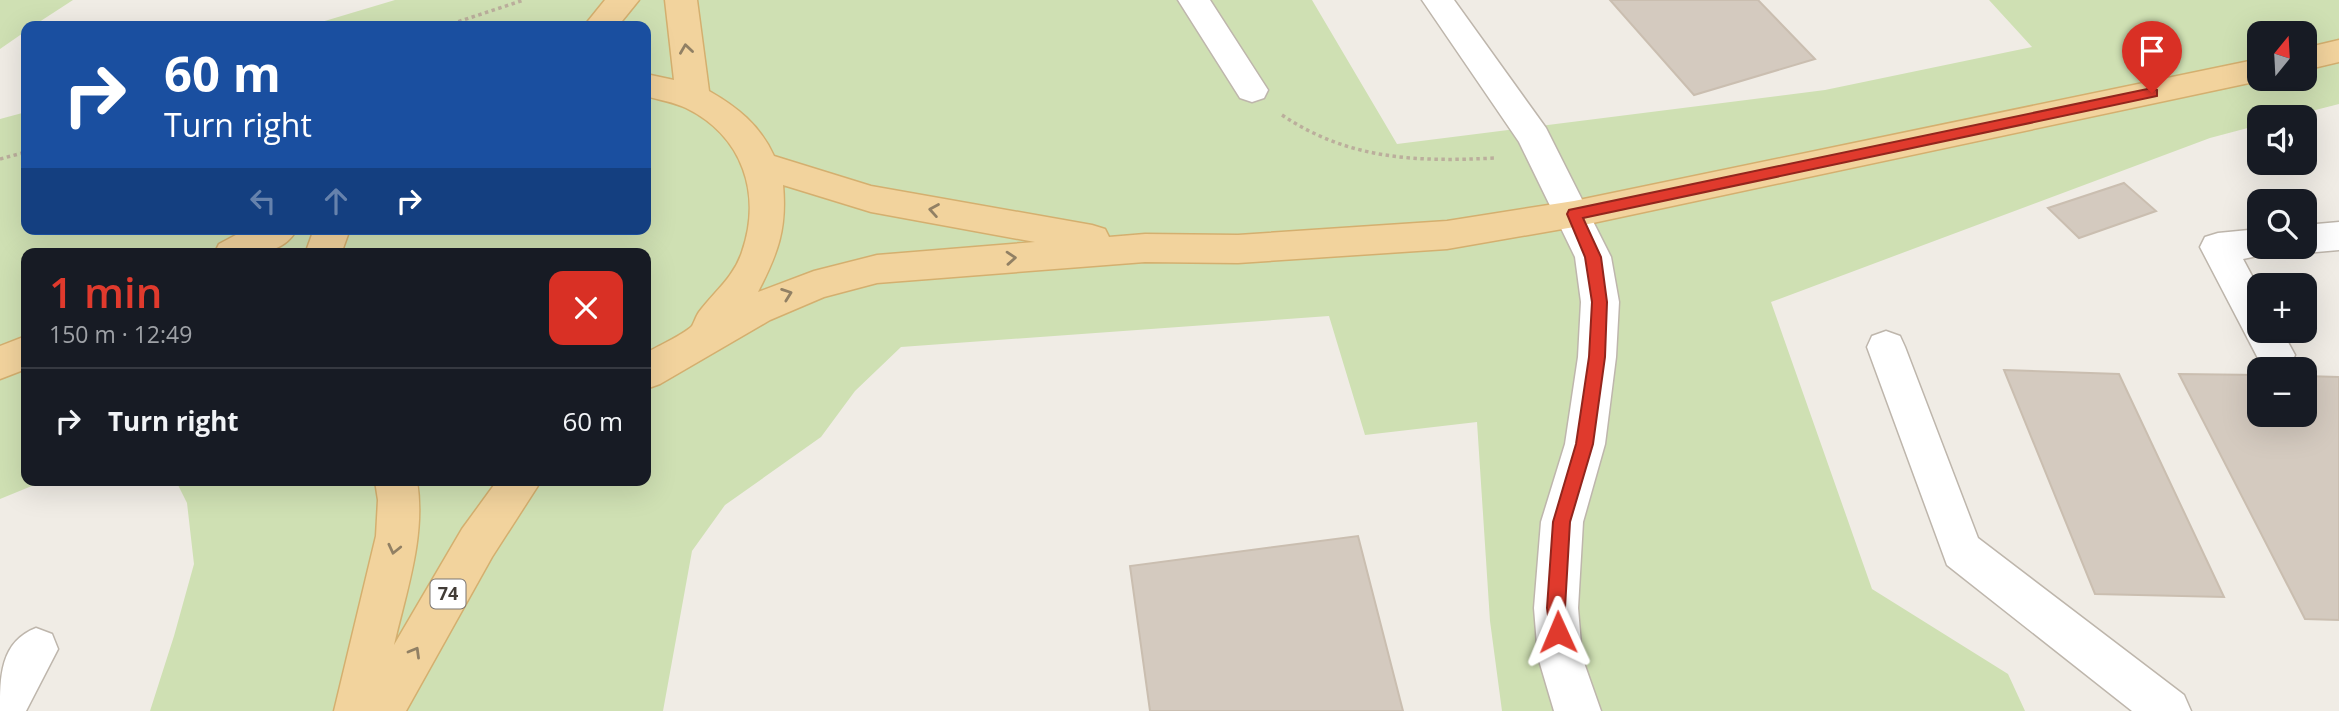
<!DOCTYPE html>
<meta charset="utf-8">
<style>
:root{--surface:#171b24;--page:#242831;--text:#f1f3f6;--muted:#9ea1a6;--line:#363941;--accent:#e03a2d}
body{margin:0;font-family:"Open Sans",sans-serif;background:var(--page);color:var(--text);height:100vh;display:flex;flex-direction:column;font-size:26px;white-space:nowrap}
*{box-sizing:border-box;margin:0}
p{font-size:23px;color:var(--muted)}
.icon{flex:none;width:38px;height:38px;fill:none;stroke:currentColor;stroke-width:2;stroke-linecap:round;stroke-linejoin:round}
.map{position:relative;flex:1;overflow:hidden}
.sheet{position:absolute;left:21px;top:248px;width:630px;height:238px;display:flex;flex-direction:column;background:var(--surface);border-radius:14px;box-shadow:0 7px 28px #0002}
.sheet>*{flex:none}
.hud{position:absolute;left:21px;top:21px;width:630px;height:214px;border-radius:14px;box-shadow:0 7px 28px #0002;background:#1a4fa0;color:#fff;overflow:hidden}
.needle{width:46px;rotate:18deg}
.fabs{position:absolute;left:2247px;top:21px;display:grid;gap:14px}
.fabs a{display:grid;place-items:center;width:70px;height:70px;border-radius:14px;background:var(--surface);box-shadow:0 7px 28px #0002;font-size:35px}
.pin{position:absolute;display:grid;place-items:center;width:60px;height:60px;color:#fff;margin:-72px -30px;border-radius:50% 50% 50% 0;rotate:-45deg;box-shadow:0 0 7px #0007}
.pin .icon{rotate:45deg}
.me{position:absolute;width:77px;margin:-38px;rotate:359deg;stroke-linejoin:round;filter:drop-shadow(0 0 5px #0008)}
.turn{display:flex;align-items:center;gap:24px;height:147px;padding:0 28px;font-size:32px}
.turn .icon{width:91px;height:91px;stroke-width:2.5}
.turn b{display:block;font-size:49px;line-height:60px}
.lanes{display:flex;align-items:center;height:66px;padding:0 28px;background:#0003;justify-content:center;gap:35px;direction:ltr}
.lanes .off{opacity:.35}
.round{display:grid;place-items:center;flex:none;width:74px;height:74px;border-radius:14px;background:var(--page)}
.head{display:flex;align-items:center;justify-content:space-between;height:119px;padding:0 28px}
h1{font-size:42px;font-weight:600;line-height:52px;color:var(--accent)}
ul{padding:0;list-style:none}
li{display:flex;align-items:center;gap:21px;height:105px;padding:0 28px;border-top:2px solid var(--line)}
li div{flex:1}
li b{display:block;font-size:26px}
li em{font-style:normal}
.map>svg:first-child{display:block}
.green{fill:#cfe0b3;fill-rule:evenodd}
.building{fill:#d4cabf;stroke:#cabeb0;stroke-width:2}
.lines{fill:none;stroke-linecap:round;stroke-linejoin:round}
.minor-casing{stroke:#beb6ac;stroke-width:3}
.major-casing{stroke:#d4af6f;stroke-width:3}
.path{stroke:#bbae9c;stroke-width:3.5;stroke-dasharray:3.5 3.5;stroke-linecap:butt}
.minor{fill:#fff;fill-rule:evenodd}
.major{fill:#f2d39d;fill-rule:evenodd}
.oneway{stroke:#918064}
.route{fill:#e03a2d;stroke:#92261d;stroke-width:2}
.labels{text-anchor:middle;stroke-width:6;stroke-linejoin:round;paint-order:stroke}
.shield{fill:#fff;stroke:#7b7672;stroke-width:2}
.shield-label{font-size:18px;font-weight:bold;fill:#423c36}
</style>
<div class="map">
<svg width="2339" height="711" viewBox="0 0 2339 711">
<rect width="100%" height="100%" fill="#f0ece5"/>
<!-- green -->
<path class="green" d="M 0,0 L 73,0 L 33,26 L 26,26 L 26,31 L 0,49 Z
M 395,0 L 1312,0 L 1397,144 L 1825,90 L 2032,47 L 1989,0 L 2339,0 L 2339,104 L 2288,117 L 2259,117 L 2259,125 L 2210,138 L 1771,302 L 1872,589 L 2008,674 L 2025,711 L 1502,711 L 1490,621 L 1477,422 L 1365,435 L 1329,316 L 901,347 L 855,391 L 821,437 L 725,505 L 692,551 L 663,711 L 150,711 L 174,636 L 194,564 L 187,503 L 176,481 L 646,481 L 646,254 L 26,254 L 26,481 L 44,481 L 0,499 L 0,119 L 26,112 L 26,229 L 646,229 L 646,26 L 308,26 ZM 2259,33 L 2305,33 L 2305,79 L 2259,79 Z"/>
<!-- building -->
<path class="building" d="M 1610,0 L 1758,0 L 1815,59 L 1694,95 Z
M 2124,183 L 2156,211 L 2079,238 L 2048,208 Z
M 2004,370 L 2119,374 L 2224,597 L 2095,594 Z
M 2179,374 L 2259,375 L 2259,415 L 2305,415 L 2305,376 L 2339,377 L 2339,620 L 2305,619 Z
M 1358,536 L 1403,711 L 1150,711 L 1130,566 Z"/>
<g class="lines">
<!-- minor casing -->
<g class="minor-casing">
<path id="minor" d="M 1178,0 L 1210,0 L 1268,90 L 1264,98 L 1252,102 L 1240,98 Z
M 1422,0 L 1454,0 L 1546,128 L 1611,257 L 1619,302 L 1616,357 L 1605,444 L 1583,522 L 1578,608 L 1582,657 L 1601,711 L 1554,711 L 1538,657 L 1534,608 L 1541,522 L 1565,444 L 1578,357 L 1581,302 L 1575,257 L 1519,142 Z
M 2339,222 L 2339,250 L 2305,253 L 2292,249 L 2291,247 L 2305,247 L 2305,225 Z
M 2259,229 L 2259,247 L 2275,247 L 2272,253 L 2243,259 L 2259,289 L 2259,331 L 2282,331 L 2295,355 L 2290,366 L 2280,369 L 2262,366 L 2200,247 L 2205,237 L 2218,233 Z
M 1886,331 L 1900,336 L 1905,347 L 1978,538 L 2184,695 L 2191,711 L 2132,711 L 1947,565 L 1867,347 L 1872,336 Z
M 36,628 L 52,634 L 58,649 L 26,711 L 0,711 C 0,677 0,642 36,628 Z"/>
</g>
<!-- major casing -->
<g class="major-casing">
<path id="major" d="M 605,0 L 639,0 L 618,26 L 584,26 Z
M 665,0 L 697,0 L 709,91 C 737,107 760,125 774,156 L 871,186 L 1092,225 L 1105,229 L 1109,237 L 1145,234 L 1238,235 L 1447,221 L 1574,201 L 2259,59 L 2259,79 L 2268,79 L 1574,227 L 1447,249 L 1238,263 L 1145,262 L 877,283 L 824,297 L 770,320 L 660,384 L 646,389 L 646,353 C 658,346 683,335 692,326 C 694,323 696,316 699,312 C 714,292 734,277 742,252 C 762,194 743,136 686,108 C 674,102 659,100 646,96 L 646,74 L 674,80 ZM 783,185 L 871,212 L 1035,242 L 877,255 L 814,271 L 758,292 C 778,253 787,229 783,185 Z
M 2339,40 L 2339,62 L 2305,70 L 2305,48 Z
M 247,229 L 297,229 C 281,259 243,254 214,254 L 219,244 Z
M 314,229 L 350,229 L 341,254 L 305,254 Z
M 26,336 L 26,369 L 0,379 L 0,346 Z
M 375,481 L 417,481 C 426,536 406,592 394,645 L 462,529 L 497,481 L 541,481 L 492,557 L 406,711 L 334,711 L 376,536 L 378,500 Z"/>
</g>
<!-- path -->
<path class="path" d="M 445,26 L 524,0
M 1282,115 C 1349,160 1417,162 1495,158
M 0,159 L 26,152"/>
<!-- minor -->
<use href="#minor" class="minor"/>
<!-- major -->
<use href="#major" class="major"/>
</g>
<!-- one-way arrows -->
<defs><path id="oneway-chevron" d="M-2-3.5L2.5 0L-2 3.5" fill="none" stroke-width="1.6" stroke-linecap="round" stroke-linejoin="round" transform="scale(1.75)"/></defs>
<g class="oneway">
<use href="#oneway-chevron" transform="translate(686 49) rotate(-98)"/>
<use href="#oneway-chevron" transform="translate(934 210) rotate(-170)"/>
<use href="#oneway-chevron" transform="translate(1011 258) rotate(-4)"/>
<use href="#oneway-chevron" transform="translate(787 294) rotate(-20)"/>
<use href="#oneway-chevron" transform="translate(394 549) rotate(103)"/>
<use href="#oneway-chevron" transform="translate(415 652) rotate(-60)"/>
</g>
<!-- route -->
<path class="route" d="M 2152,88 L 2157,90 L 2157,96 L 1583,218 L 1601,257 L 1607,302 L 1605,357 L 1593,444 L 1570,522 L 1565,608 L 1567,632 L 1564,638 L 1558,641 L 1551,638 L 1547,608 L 1553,522 L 1576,444 L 1589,357 L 1592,302 L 1585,257 L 1567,214 L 1569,210 Z"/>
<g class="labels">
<!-- shield labels -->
<rect class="shield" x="430.5" y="579.5" width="35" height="29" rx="5"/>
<g class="shield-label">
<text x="448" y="600">74</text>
</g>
</g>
</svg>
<div class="fabs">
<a><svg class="needle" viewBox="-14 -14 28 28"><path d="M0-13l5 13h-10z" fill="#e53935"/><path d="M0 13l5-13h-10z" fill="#9ea1a6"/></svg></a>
<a><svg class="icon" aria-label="sound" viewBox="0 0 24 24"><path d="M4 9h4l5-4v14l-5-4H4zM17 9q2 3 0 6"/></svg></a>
<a><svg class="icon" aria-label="search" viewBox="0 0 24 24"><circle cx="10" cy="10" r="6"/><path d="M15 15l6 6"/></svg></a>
<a>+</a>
<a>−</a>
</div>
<div class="pin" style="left:2152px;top:93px;background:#d93025"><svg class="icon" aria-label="arrive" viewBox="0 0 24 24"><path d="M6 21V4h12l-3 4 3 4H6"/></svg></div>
<svg class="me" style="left:1558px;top:632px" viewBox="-20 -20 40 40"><path d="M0-17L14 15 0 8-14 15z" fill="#e03a2d" stroke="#fff" stroke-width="4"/></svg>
<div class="hud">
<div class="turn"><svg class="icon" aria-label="right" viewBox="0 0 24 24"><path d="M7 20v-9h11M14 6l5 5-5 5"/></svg><div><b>60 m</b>Turn right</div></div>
<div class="lanes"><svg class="icon off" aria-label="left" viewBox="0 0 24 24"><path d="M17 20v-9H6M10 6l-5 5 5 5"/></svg><svg class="icon off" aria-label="ahead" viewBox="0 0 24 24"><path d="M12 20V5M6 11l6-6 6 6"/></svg><svg class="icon" aria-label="right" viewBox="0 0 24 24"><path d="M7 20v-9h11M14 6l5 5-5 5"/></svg></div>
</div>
<section class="sheet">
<div class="head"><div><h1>1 min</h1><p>150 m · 12:49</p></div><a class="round" style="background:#d93025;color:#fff"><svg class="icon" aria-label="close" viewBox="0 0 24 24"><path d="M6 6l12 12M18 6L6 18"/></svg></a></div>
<ul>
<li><svg class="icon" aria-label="right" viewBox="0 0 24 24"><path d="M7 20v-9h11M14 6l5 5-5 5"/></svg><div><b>Turn right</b></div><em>60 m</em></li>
</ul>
</section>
</div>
